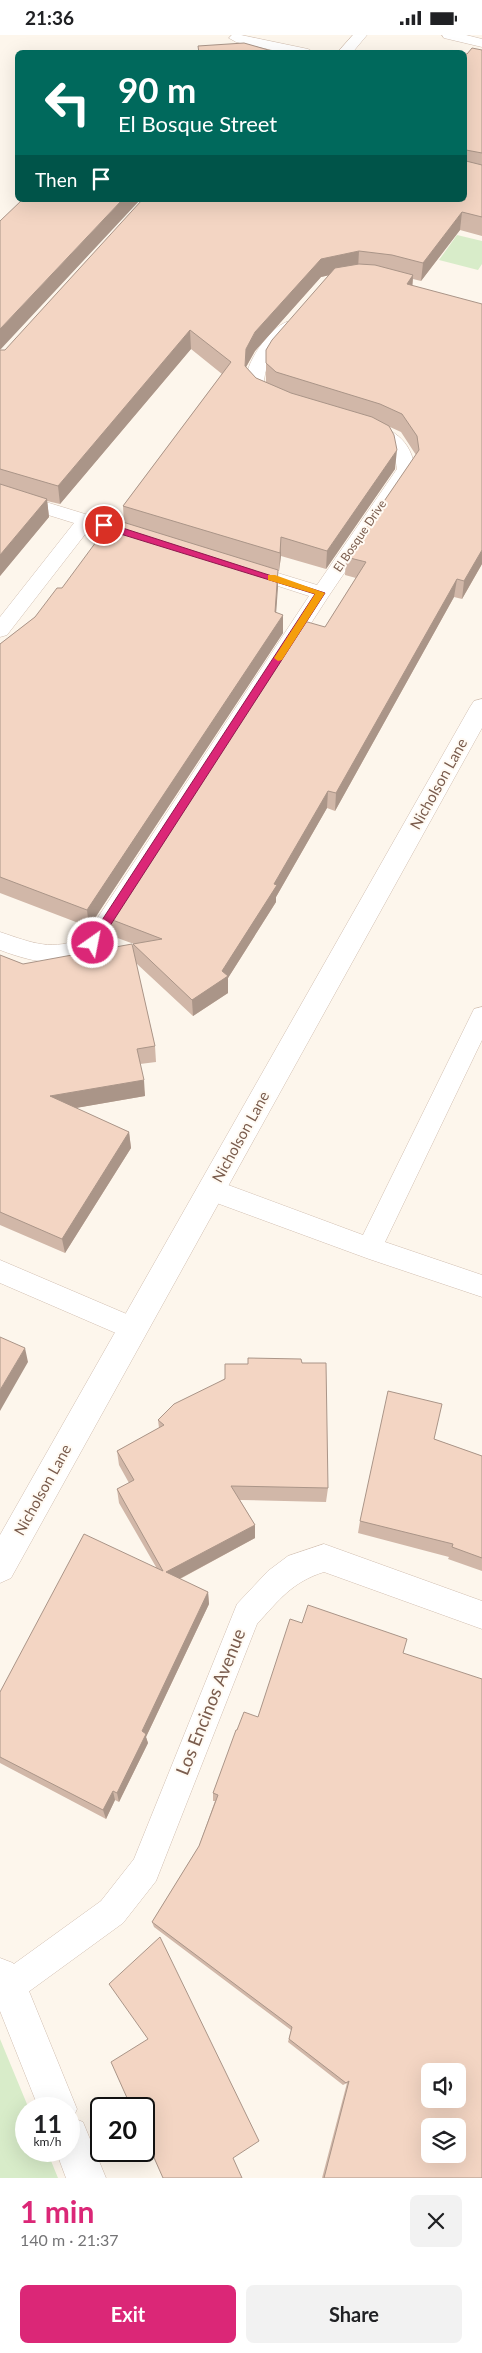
<!DOCTYPE html>
<meta charset="utf-8">
<style>
:root{--surface:#fff;--page:#f2f2f2;--text:#202124;--muted:#757577;--accent:#db2777}
body{margin:0;font-family:Lato,sans-serif;background:var(--page);color:var(--text);height:100vh;display:flex;flex-direction:column;font-size:19px;white-space:nowrap}
*{box-sizing:border-box;margin:0}
p{font-size:16px;color:var(--muted)}
.icon{flex:none;width:28px;height:28px;fill:none;stroke:currentColor;stroke-width:2;stroke-linecap:round;stroke-linejoin:round}
.map{position:relative;height:2143px;overflow:hidden}
.details{display:flex;flex-direction:column;background:var(--surface);flex:1}
.details>*{flex:none}
.guide{position:absolute;left:15px;top:15px;width:452px;height:152px;border-radius:8px;box-shadow:0 5px 20px #0002;background:#00695c;color:#fff;overflow:hidden}
.controls{position:absolute;left:421px;top:2028px;display:grid;gap:10px}
.controls a{display:grid;place-items:center;width:45px;height:45px;border-radius:8px;background:var(--surface);box-shadow:0 5px 20px #0002;font-size:25px}
.speed{position:absolute;left:15px;top:2062px;display:flex;gap:10px;font-size:25px;font-weight:700;text-align:center}
.speed>*{display:grid;place-content:center;width:65px;height:65px;border-radius:50%;background:var(--surface);box-shadow:0 5px 20px #0002;line-height:1}
.speed small{font-size:12px;font-weight:400}
.speed .limit{border:2px solid #111;border-radius:8px;background:#fff;color:#111}
.pin{position:absolute;display:grid;place-items:center;width:42px;height:42px;color:#fff;margin:-21px;border:2px solid #fff;border-radius:50%;box-shadow:0 1px 5px #0007}
.me{position:absolute;width:55px;margin:-28px;rotate:33deg;stroke-linejoin:round;filter:drop-shadow(0 0 4px #0008)}
.turn{display:flex;align-items:center;gap:18px;height:105px;padding:0 20px;font-size:22px}
.turn .icon{width:65px;height:65px;stroke-width:2.5}
.turn b{display:block;font-size:35px;line-height:42px}
.then{display:flex;align-items:center;height:48px;padding:0 20px;background:#0003;gap:10px;font-size:19px}
.round{display:grid;place-items:center;flex:none;width:52px;height:52px;border-radius:8px;background:var(--page)}
.headline{display:flex;align-items:center;justify-content:space-between;height:85px;padding:0 20px}
h1{font-size:30px;font-weight:700;line-height:38px;color:var(--accent)}
.action{display:flex;gap:10px;margin-top:auto;padding:10px 20px}
.action a{flex:1;height:58px;border-radius:8px;background:var(--accent);color:#fff;font-size:20px;font-weight:700;line-height:58px;text-align:center}
.action a+a{background:var(--page);color:var(--text)}
.status{display:flex;justify-content:space-between;align-items:center;height:35px;padding:0 25px;background:var(--surface);direction:ltr}
.status svg{height:14px;fill:currentColor}
.map>svg:first-child{display:block}
.green{fill:#d8ecc9}
.lines{fill:none;stroke-linecap:round;stroke-linejoin:round}
.lane-casing{stroke:#d1beb0;stroke-width:1}
.street-casing{stroke:#d1beb0;stroke-width:1}
.lane{fill:#fff;fill-rule:evenodd}
.street{fill:#fff;fill-rule:evenodd}
.wall{fill:#d1b7a8;fill-rule:evenodd}
.shaded-wall{fill:#aa9588}
.building{fill:#f3d5c3;stroke:#aa9588;fill-rule:evenodd}
.route{fill:#db2777;stroke:#8e194d}
.slow{fill:#f59e0b}
.labels{text-anchor:middle;stroke-width:4;stroke-linejoin:round;paint-order:stroke}
.far-street-label{font-size:12px;fill:#7a5c4d;stroke:#fffaf3}
.street-label{font-size:15px;fill:#7a5c4d;stroke:#fffaf3}
.near-street-label{font-size:18px;fill:#7a5c4d;stroke:#fffaf3}
</style>
<div class="status"><b>21:36</b><svg viewBox="0 0 49 12"><path d="M0 12V9h3v3zM5 12V6h3v6zM10 12V3h3v9zM15 12V0h3v12zM26 1h20v11H26zM47 4h2v5h-2z"/></svg></div>
<div class="map">
<svg width="482" height="2143" viewBox="0 0 482 2143">
<rect width="100%" height="100%" fill="#fdf6ec"/>
<!-- green -->
<path class="green" d="M 457,200 L 482,206 L 482,229 L 478,235 L 439,225 Z
M 0,2004 L 29,2074 L 26,2074 L 26,2116 L 47,2116 L 58,2143 L 0,2143 Z"/>
<g class="lines">
<!-- lane casing -->
<g class="lane-casing">
<path id="lane" d="M 232,0 L 241,0 L 308,14 L 315,18 L 286,18 L 236,7 L 229,3 Z
M 353,0 L 367,0 L 352,18 L 337,18 Z
M 442,0 L 466,0 L 482,4 L 482,12 L 444,3 Z
M 287,287 L 293,289 L 295,292 C 280,314 266,319 264,348 L 283,363 L 280,367 C 271,369 266,365 259,360 C 255,358 248,355 247,350 C 241,332 271,291 287,287 Z
M 365,386 C 392,393 411,404 415,434 L 328,562 L 101,914 C 62,932 40,930 0,915 L 0,897 C 33,908 52,917 85,902 L 309,561 L 241,539 L 239,535 L 241,531 L 248,529 L 317,550 L 397,434 C 395,415 388,405 370,398 C 364,396 360,396 356,391 L 359,387 Z
M 0,453 L 144,497 L 146,501 L 144,505 L 137,507 L 90,493 L 7,600 L 0,602 L 0,582 L 74,488 L 0,465 Z
M 482,972 L 482,1005 L 385,1207 L 482,1240 L 482,1262 L 369,1224 L 203,1163 L 200,1155 L 203,1147 L 212,1144 L 363,1200 L 474,974 Z
M 0,1225 L 143,1286 L 147,1294 L 143,1302 L 134,1306 L 125,1302 L 0,1248 Z
M 324,1509 L 482,1566 L 482,1594 L 324,1537 C 292,1547 279,1565 257,1589 L 156,1846 L 123,1888 L 20,1963 L 9,1968 L 0,1964 L 0,1939 L 101,1866 L 134,1824 L 237,1569 L 268,1536 L 288,1521 Z"/>
</g>
<!-- street casing -->
<g class="street-casing">
<path id="street" d="M 482,664 L 482,693 L 11,1543 L 0,1548 L 0,1500 L 470,672 L 474,666 Z
M 0,1923 L 13,1928 L 22,1939 L 77,2074 L 73,2083 L 83,2087 L 106,2143 L 66,2143 L 56,2116 L 69,2116 L 69,2074 L 39,2074 L 0,1976 Z"/>
</g>
<!-- lane -->
<use href="#lane" class="lane"/>
<!-- street -->
<use href="#street" class="street"/>
</g>
<!-- wall -->
<path class="wall" d="M 482,15 L 482,201 L 460,195 L 421,246 L 413,244 L 412,250 L 482,529 L 462,564 L 454,562 L 335,776 L 327,773 L 276,862 L 276,867 L 228,943 L 228,958 L 193,981 L 136,928 L 155,1011 L 156,1027 L 140,1029 L 145,1061 L 75,1073 L 129,1097 L 131,1113 L 65,1218 L 0,1190 L 0,920 L 23,929 L 133,913 L 133,909 L 134,909 L 112,901 L 110,884 L 325,592 L 356,543 L 345,540 L 346,522 L 416,420 L 401,397 L 390,392 L 395,434 L 326,534 L 281,521 L 279,536 L 278,536 L 276,577 L 283,598 L 89,892 L 0,858 L 0,609 L 35,582 L 62,553 L 124,488 L 123,471 L 222,339 L 191,314 L 60,469 L 47,466 L 49,482 L 0,541 L 0,315 L 5,315 L 465,165 L 467,19 ZM 329,240 L 266,315 L 266,347 L 256,343 L 246,332 L 255,316 L 321,242 Z
M 302,1328 L 328,1453 L 326,1467 L 240,1465 L 255,1490 L 255,1503 L 180,1544 L 208,1557 L 209,1569 L 146,1702 L 148,1708 L 119,1767 L 115,1765 L 106,1784 L 0,1728 L 0,1657 L 156,1532 L 119,1468 L 117,1454 L 129,1448 L 119,1430 L 117,1416 L 159,1393 L 158,1385 L 248,1329 Z
M 434,1404 L 482,1421 L 482,1536 L 448,1524 L 449,1522 L 358,1498 L 360,1486 Z
M 403,1618 L 482,2143 L 322,2143 L 347,2048 L 343,2050 L 288,2007 L 291,1995 L 154,1892 L 152,1887 L 199,1811 L 215,1766 L 213,1766 L 213,1758 L 237,1695 L 258,1682 Z"/>
<!-- shaded-wall -->
<path class="shaded-wall" d="M 122,165 L 140,165 L 0,315 L 0,294 Z
M 462,177 L 460,195 L 421,246 L 423,228 Z
M 359,216 L 358,234 L 321,242 L 255,316 L 246,332 L 245,331 L 246,314 L 255,297 L 321,224 Z
M 413,240 L 412,259 L 407,249 Z
M 190,295 L 191,314 L 60,469 L 58,451 Z
M 397,415 L 395,434 L 326,534 L 327,516 Z
M 47,464 L 49,482 L 0,541 L 0,520 Z
M 281,502 L 281,521 L 279,536 L 280,518 Z
M 482,515 L 482,529 L 462,564 L 464,546 Z
M 278,535 L 278,553 L 275,592 L 283,580 L 283,598 L 89,892 L 87,875 L 275,577 Z
M 457,544 L 454,562 L 335,776 L 336,758 Z
M 328,756 L 327,773 L 276,862 L 276,867 L 228,943 L 228,958 L 193,981 L 192,965 L 222,936 L 274,849 Z
M 144,1045 L 145,1061 L 53,1077 L 50,1061 Z
M 129,1097 L 131,1113 L 65,1218 L 62,1204 Z
M 25,1313 L 28,1327 L 0,1376 L 0,1355 Z
M 255,1490 L 255,1503 L 168,1550 L 166,1537 Z
M 208,1557 L 209,1569 L 146,1702 L 148,1708 L 119,1767 L 117,1758 L 142,1696 Z
M 113,1756 L 115,1765 L 106,1784 L 103,1775 Z"/>
<!-- building -->
<path class="building" d="M 244,8 L 279,18 L 199,18 L 198,11 Z
M 472,13 L 482,15 L 482,118 L 466,115 L 466,126 L 482,130 L 482,182 L 462,177 L 423,228 L 392,220 L 359,216 L 321,224 L 255,297 L 246,314 L 245,331 L 256,343 L 291,358 L 372,382 L 389,391 L 394,400 L 397,415 L 327,516 L 281,502 L 280,518 L 123,471 L 231,327 L 190,295 L 58,451 L 0,434 L 0,315 L 5,315 L 142,165 L 465,165 L 465,19 L 467,19 Z
M 22,165 L 122,165 L 0,294 L 0,186 Z
M 359,229 L 375,230 L 413,240 L 407,249 L 482,269 L 482,515 L 464,546 L 457,544 L 336,758 L 328,756 L 274,849 L 277,850 L 222,936 L 228,941 L 192,965 L 133,909 L 162,904 L 110,884 L 304,586 L 325,592 L 366,527 L 346,522 L 419,415 L 417,401 L 402,379 L 380,369 L 276,337 L 266,328 L 266,315 L 272,305 L 335,233 Z
M 0,449 L 47,464 L 0,520 Z
M 113,484 L 278,535 L 275,577 L 283,580 L 87,875 L 0,842 L 0,609 L 35,582 L 57,553 L 62,553 Z
M 132,909 L 155,1011 L 137,1014 L 144,1045 L 50,1061 L 129,1097 L 62,1204 L 0,1177 L 0,920 L 23,929 Z
M 0,1302 L 25,1313 L 0,1355 Z
M 248,1323 L 301,1324 L 302,1328 L 326,1328 L 328,1453 L 231,1451 L 255,1490 L 166,1537 L 208,1557 L 142,1696 L 146,1699 L 117,1758 L 113,1756 L 103,1775 L 0,1722 L 0,1657 L 84,1499 L 163,1536 L 117,1454 L 134,1445 L 117,1416 L 164,1390 L 158,1385 L 174,1369 L 225,1344 L 225,1329 L 248,1329 Z
M 388,1356 L 442,1369 L 434,1404 L 482,1421 L 482,1523 L 452,1512 L 453,1509 L 360,1486 Z
M 308,1570 L 407,1604 L 403,1618 L 482,1644 L 482,2143 L 324,2143 L 349,2046 L 346,2048 L 289,2004 L 292,1992 L 152,1887 L 199,1811 L 218,1760 L 213,1758 L 236,1695 L 237,1695 L 244,1677 L 258,1682 L 290,1584 L 302,1588 ZM 430,2036 L 458,2036 L 458,2064 L 430,2064 ZM 430,2091 L 458,2091 L 458,2119 L 430,2119 Z
M 160,1902 L 259,2106 L 233,2123 L 242,2143 L 163,2143 L 144,2100 L 144,2074 L 132,2074 L 111,2027 L 148,2004 L 109,1949 Z"/>
<!-- route -->
<path class="route" d="M 101,488 L 107,488 L 325,558 L 97,911 L 93,912 L 87,908 L 89,905 L 315,559 L 101,493 Z"/>
<!-- slow -->
<path class="slow" d="M 268,540 L 275,540 L 325,558 L 282,625 L 278,626 L 274,623 L 315,559 L 268,545 Z"/>
<g class="labels">
<!-- far-street labels -->
<g class="far-street-label">
<text transform="translate(360 501) rotate(-56)" y="4">El Bosque Drive</text>
</g>
<!-- street labels -->
<g class="street-label">
<text transform="translate(439 749) rotate(-61)" y="5">Nicholson Lane</text>
<text transform="translate(241 1102) rotate(-61)" y="5">Nicholson Lane</text>
<text transform="translate(43 1455) rotate(-61)" y="5">Nicholson Lane</text>
</g>
<!-- near-street labels -->
<g class="near-street-label">
<text transform="translate(211 1667) rotate(-68)" y="6">Los Encinos Avenue</text>
</g>
</g>
</svg>
<div class="controls">
<a><svg class="icon" aria-label="sound" viewBox="0 0 24 24"><path d="M4 9h4l5-4v14l-5-4H4zM17 9q2 3 0 6"/></svg></a>
<a><svg class="icon" aria-label="layers" viewBox="0 0 24 24"><path d="M12 4l9 5-9 5-9-5zM3 14l9 5 9-5"/></svg></a>
</div>
<div class="speed"><div>11<small>km/h</small></div><div class="limit">20</div></div>
<div class="pin" style="left:104px;top:490px;background:#d93025"><svg class="icon" aria-label="arrive" viewBox="0 0 24 24"><path d="M6 21V4h12l-3 4 3 4H6"/></svg></div>
<svg class="me" style="left:93px;top:908px" viewBox="-20 -20 40 40"><circle r="17" fill="#db2777" stroke="#fff" stroke-width="3"/><path d="M0-11L8 9 0 5-8 9z" fill="#fff"/></svg>
<div class="guide">
<div class="turn"><svg class="icon" aria-label="left" viewBox="0 0 24 24"><path d="M17 20v-9H6M10 6l-5 5 5 5"/></svg><div><b>90 m</b>El Bosque Street</div></div>
<div class="then">Then<svg class="icon" aria-label="arrive" viewBox="0 0 24 24"><path d="M6 21V4h12l-3 4 3 4H6"/></svg></div>
</div>
</div>
<section class="details">
<div class="headline"><div><h1>1 min</h1><p>140 m · 21:37</p></div><a class="round"><svg class="icon" aria-label="close" viewBox="0 0 24 24"><path d="M6 6l12 12M18 6L6 18"/></svg></a></div>
<div class="action"><a>Exit</a><a>Share</a></div>
</section>
